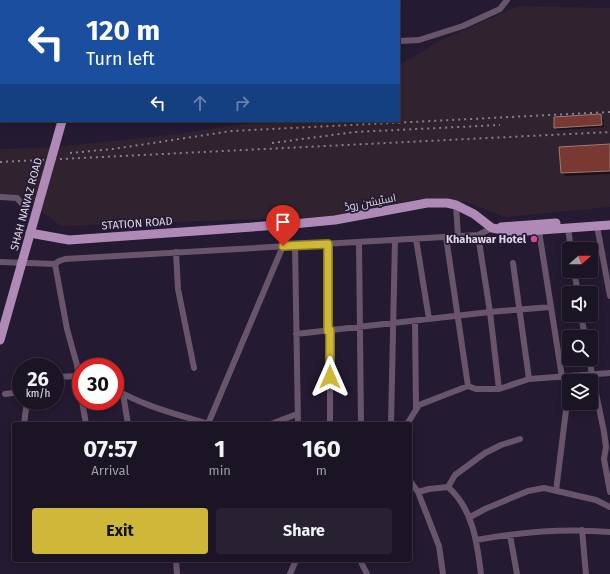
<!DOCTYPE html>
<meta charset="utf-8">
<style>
:root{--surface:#1b1425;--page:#282132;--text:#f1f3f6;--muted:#a09ea7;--line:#393342;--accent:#cfb837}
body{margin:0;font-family:"Fira Sans",Cairo,sans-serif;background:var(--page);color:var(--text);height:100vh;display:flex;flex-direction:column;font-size:15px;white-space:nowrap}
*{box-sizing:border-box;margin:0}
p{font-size:13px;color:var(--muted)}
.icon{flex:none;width:22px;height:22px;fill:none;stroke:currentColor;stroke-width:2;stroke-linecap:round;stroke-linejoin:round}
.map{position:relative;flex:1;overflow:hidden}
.panel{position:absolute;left:12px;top:422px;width:400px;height:140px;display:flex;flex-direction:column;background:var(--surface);border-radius:4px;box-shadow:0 2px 6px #0003,0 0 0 1px var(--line)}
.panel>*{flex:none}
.banner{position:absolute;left:0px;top:0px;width:400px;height:122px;box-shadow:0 2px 6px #0003,0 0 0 1px var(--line);background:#1a4fa0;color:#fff;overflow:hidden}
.needle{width:26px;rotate:69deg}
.tools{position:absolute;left:562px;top:242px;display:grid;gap:8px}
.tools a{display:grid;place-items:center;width:36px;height:36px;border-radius:4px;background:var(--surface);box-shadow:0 2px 6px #0003,0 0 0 1px var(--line);font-size:20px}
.speed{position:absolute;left:12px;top:358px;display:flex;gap:8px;font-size:20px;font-weight:700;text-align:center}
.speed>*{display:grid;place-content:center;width:52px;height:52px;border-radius:50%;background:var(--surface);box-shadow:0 2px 6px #0003,0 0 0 1px var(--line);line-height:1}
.speed small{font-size:10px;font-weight:400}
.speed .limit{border:6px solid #d22;background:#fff;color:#111}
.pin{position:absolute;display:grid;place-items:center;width:34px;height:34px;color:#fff;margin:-41px -17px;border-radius:50% 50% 50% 0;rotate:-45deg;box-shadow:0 0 4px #0007}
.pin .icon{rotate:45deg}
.me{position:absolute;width:44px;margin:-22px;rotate:0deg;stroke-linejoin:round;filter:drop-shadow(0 0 3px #0008)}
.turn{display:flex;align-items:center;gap:14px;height:84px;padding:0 20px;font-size:18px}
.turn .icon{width:52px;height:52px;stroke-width:2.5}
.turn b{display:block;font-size:28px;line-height:34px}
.lanes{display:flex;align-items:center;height:38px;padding:0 20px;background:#0003;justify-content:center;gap:20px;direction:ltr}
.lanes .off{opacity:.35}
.eta{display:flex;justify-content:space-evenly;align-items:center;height:68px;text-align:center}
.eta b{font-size:24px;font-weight:700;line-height:28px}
.action{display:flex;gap:8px;margin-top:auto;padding:8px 20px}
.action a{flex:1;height:46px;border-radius:4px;background:var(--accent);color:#111;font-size:16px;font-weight:700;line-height:46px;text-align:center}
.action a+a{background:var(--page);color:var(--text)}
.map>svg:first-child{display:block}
.industrial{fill:#30222e}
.shadow{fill:#0007}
.building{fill:#793832;stroke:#9d7a75}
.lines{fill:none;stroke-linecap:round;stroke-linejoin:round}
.minor{stroke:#68556b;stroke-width:6}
.primary{stroke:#b08ab7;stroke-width:9}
.rail{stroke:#877f92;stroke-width:2;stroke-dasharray:2 4;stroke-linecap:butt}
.primary-bridge{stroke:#b08ab7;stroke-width:9}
.route-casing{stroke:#877824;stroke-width:10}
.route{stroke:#cfb837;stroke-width:7}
.hotel-dot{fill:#d1479c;stroke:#241a31;stroke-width:1.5}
.labels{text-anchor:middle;stroke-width:3.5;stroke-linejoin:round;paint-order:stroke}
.street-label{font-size:11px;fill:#ded8e8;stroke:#241a31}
.poi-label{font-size:11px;font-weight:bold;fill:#ded8e8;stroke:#241a31;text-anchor:end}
</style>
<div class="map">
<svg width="610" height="574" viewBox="0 0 610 574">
<rect width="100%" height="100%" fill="#241a31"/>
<!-- industrial -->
<path class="industrial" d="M 518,6 L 610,8 L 610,207 L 506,217 L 465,202 L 417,199 L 332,217 L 61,226 L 22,197 L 0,194 L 0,149 L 57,147 L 178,134 L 262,121 L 399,121 L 399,65 L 441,40 Z"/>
<!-- shadow -->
<path class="shadow" d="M 601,115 L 603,118 L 604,127 L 558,130 L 555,127 Z
M 610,145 L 610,174 L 565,176 L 562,173 Z"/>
<!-- building -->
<path class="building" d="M 601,114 L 602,125 L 554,128 L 554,117 Z
M 610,144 L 610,171 L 561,173 L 559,147 Z"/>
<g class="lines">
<!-- minor -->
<path class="minor" d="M 399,41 L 419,40 L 463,26 L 500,9 L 507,0
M 0,58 L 1,59
M 0,197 L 17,198 L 23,205
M 456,205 L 458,236
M 597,226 L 610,296
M 568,228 L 571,249
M 539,231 L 562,377
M 478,235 L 490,312 L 499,389
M 446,237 L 468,386
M 416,239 L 429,319
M 359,242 L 361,424
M 295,245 L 298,424
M 176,252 L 178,289 L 194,368
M 0,262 L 55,264
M 513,263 L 529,379
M 574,271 L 578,293
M 581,315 L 585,337
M 415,321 L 416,410
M 330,330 L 330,424
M 328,331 L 328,244
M 296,334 L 490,312 L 551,307
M 589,359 L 604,432 L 606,447 L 604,459 L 610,492
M 77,365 L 81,394
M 81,368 L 77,365 L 67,329 L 55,264 L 59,261 L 65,259 L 478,235 L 492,228
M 55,377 L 78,376
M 115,389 C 143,406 176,414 208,424
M 5,394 L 21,392
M 123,394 L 128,424
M 82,401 L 86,424
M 24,424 L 27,401
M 208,424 L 283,246
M 271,424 L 297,414
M 391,424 L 395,240
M 407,424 L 419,405 L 468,386 L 476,389 L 499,389 L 529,379 L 610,373
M 410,481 L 418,492 L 439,546 L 443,574
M 448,487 L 455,475 L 485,453 L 501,445 L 520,439
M 556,491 L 569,386
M 418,492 L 429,489 L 448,487 C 473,509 477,542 481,574
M 470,517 L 485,509 L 528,491 L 544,488 L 596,500 L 610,507
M 582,530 L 586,574
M 510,535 L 517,574
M 476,540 C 522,532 563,528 610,532
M 176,560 L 177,574
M 317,560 L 339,560
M 360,560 L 367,574
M 290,574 L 296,560"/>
<!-- primary -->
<path class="primary" d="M 107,1 L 107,0
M 501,227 L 556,223
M 30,233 L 69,240 L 293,224 L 335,220 L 427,203 L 447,203 L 456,205 L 474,214 L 492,228 L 513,232 L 610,225"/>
<!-- rail -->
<path class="rail" d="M 272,143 L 355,132 L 500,125
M 70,153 L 113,149 L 232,131 L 610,112
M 0,162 L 610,132"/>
<!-- primary-bridge -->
<path class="primary-bridge" d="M 0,340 L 62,121"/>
</g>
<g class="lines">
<!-- route casing -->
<g class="route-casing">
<path id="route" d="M 283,246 L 328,244 L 328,331 L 330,330 L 330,377"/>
</g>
<!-- route -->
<use href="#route" class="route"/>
</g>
<!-- markers -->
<circle class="hotel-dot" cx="534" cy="239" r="4"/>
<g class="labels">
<!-- street labels -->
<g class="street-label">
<text transform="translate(370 202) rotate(-11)" y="4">اسٹیشن روڈ</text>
<text transform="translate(26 204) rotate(-75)" y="4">SHAH NAWAZ ROAD</text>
<text transform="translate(137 223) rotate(-4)" y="4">STATION ROAD</text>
</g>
<!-- poi labels -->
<g class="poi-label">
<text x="526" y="243">Khahawar Hotel</text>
</g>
</g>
</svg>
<div class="tools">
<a><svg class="needle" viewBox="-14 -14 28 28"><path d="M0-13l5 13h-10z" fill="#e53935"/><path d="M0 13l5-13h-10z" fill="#a09ea7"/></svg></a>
<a><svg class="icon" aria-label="sound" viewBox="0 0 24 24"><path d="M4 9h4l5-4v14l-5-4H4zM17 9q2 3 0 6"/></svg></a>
<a><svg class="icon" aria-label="search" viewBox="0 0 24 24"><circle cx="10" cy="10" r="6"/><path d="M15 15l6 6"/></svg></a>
<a><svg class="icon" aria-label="layers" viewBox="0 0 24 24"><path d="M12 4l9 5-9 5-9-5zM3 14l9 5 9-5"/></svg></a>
</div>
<div class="speed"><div>26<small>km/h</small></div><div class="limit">30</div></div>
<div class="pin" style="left:283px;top:246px;background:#d93025"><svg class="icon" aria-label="arrive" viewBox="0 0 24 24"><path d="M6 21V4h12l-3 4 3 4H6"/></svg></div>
<svg class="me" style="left:330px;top:377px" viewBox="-20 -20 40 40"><path d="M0-17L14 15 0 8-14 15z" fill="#cfb837" stroke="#fff" stroke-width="4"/></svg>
<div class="banner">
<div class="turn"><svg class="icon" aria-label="left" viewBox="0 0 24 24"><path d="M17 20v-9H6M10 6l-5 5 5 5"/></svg><div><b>120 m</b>Turn left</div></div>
<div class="lanes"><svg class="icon" aria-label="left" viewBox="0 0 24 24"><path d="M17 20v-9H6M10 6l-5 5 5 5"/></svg><svg class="icon off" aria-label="ahead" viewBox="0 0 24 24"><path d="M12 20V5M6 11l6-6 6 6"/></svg><svg class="icon off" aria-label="right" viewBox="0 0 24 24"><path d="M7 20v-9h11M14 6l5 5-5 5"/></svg></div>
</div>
<section class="panel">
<div class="eta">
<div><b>07:57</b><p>Arrival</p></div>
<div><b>1</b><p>min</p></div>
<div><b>160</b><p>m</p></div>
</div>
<div class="action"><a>Exit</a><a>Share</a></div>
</section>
</div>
